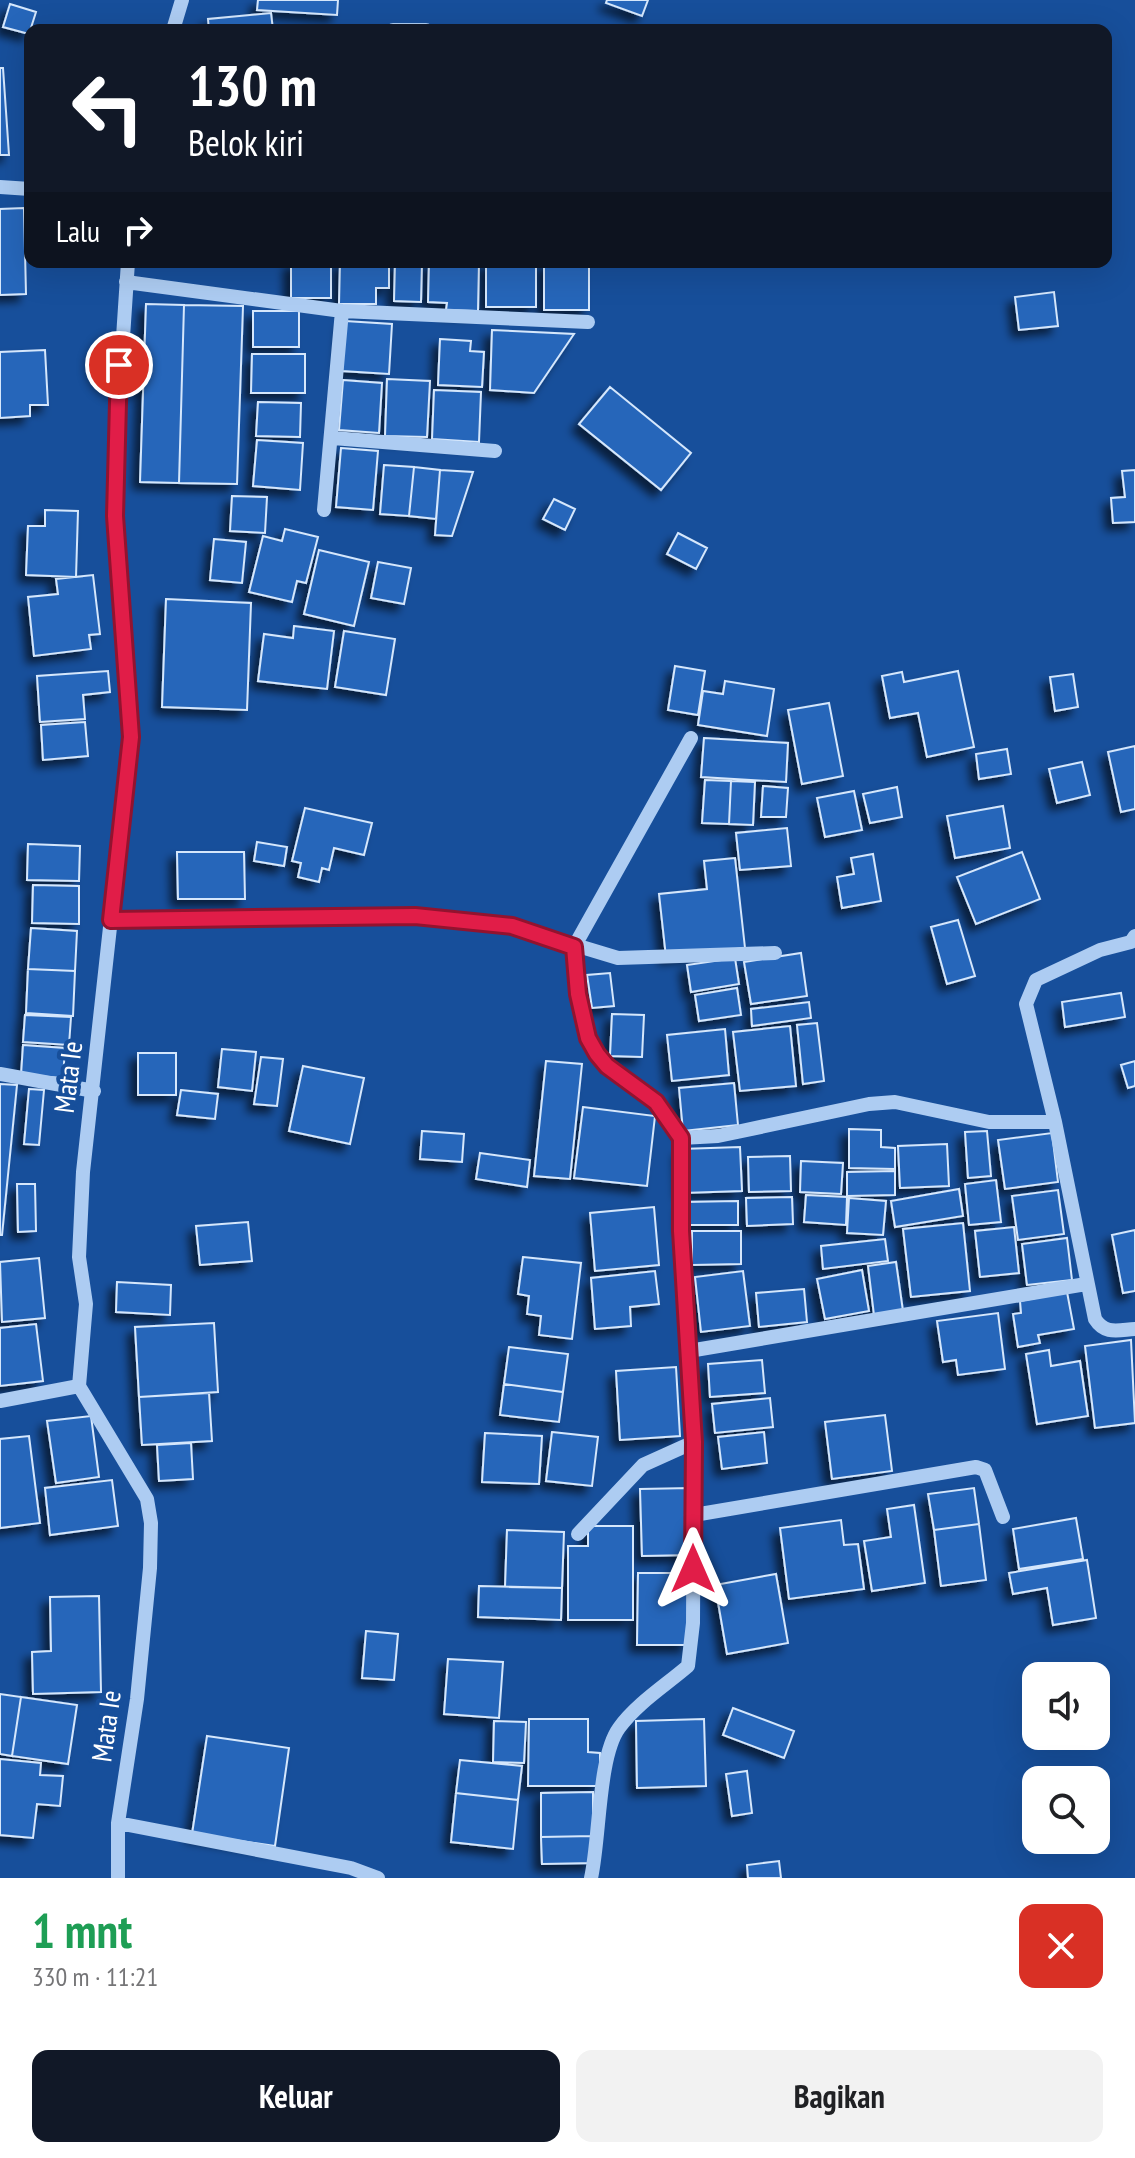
<!DOCTYPE html>
<html lang="id">
<meta charset="utf-8">
<style>
:root{--surface:#fff;--page:#f2f2f2;--text:#202124;--muted:#757577;--accent:#111827}
body{margin:0;font-family:"PT Sans Narrow",sans-serif;background:var(--page);color:var(--text);height:100vh;display:flex;flex-direction:column;font-size:30px;white-space:nowrap}
*{box-sizing:border-box;margin:0}
p{font-size:26px;color:var(--muted)}
.icon{flex:none;width:44px;height:44px;fill:none;stroke:currentColor;stroke-width:2;stroke-linecap:round;stroke-linejoin:round}
.map{position:relative;height:1878px;overflow:hidden}
.side{display:flex;flex-direction:column;background:var(--surface);flex:1}
.side>*{flex:none}
.guide{position:absolute;left:24px;top:24px;width:1088px;height:244px;border-radius:16px;box-shadow:0 8px 32px #0002;background:#111827;color:#fff;overflow:hidden}
.buttons{position:absolute;left:1022px;top:1662px;display:grid;gap:16px}
.buttons a{display:grid;place-items:center;width:88px;height:88px;border-radius:16px;background:var(--surface);box-shadow:0 8px 32px #0002;font-size:40px}
.pin{position:absolute;display:grid;place-items:center;width:68px;height:68px;color:#fff;margin:-34px;border:4px solid #fff;border-radius:50%;box-shadow:0 2px 8px #0007}
.me{position:absolute;width:88px;margin:-44px;rotate:0deg;stroke-linejoin:round;filter:drop-shadow(0 0 6px #0008)}
.turn{display:flex;align-items:center;gap:28px;height:168px;padding:0 32px;font-size:36px}
.turn .icon{width:104px;height:104px;stroke-width:2.5}
.turn b{display:block;font-size:56px;line-height:68px}
.then{display:flex;align-items:center;height:76px;padding:0 32px;background:#0003;gap:16px;font-size:30px}
.round{display:grid;place-items:center;flex:none;width:84px;height:84px;border-radius:16px;background:var(--page)}
.headline{display:flex;align-items:center;justify-content:space-between;height:136px;padding:0 32px}
h1{font-size:48px;font-weight:600;line-height:60px;color:#1e9e55}
.cta{display:flex;gap:16px;margin-top:auto;padding:16px 32px}
.cta a{flex:1;height:92px;border-radius:16px;background:var(--accent);color:#fff;font-size:32px;font-weight:600;line-height:92px;text-align:center}
.cta a+a{background:var(--page);color:var(--text)}
.map>svg:first-child{display:block}
.building{fill:#2666ba;stroke:#d5e7fc;stroke-width:2;filter:url(#shadow)}
.lines{fill:none;stroke-linecap:round;stroke-linejoin:round}
.minor{stroke:#adccf2;stroke-width:14}
.route-casing{stroke:#92132f;stroke-width:20}
.route{stroke:#e11d48;stroke-width:14}
.labels{text-anchor:middle;stroke-width:8;stroke-linejoin:round;paint-order:stroke}
.street-label{font-size:28px;fill:#fff;stroke:#174f9b}
</style>
<div class="map">
<svg width="1135" height="1878" viewBox="0 0 1135 1878">
<defs>
<filter id="shadow"><feDropShadow dx="-7" dy="7" stdDeviation="4" flood-color="#0009"/></filter>
</defs>
<rect width="100%" height="100%" fill="#174f9b"/>
<!-- building -->
<path class="building" d="M 258,0 L 338,0 L 337,15 L 257,10 Z
M 607,0 L 648,0 L 642,16 L 606,3 Z
M 10,4 L 36,12 L 29,34 L 3,27 Z
M 271,13 L 273,30 L 209,30 L 208,19 Z
M 0,68 L 3,68 L 9,155 L 0,155 Z
M 24,208 L 26,294 L 0,295 L 0,209 Z
M 291,262 L 331,262 L 331,298 L 291,298 Z
M 340,262 L 389,262 L 389,288 L 376,288 L 376,304 L 339,304 Z
M 395,262 L 422,262 L 421,302 L 394,301 Z
M 429,262 L 479,262 L 478,311 L 446,310 L 447,303 L 428,302 Z
M 486,262 L 536,262 L 536,307 L 486,307 Z
M 544,262 L 589,262 L 589,310 L 544,310 Z
M 1054,292 L 1058,326 L 1019,330 L 1015,297 Z
M 146,304 L 184,305 L 179,483 L 140,482 Z
M 184,305 L 243,306 L 237,484 L 179,483 Z
M 253,311 L 299,311 L 299,347 L 253,347 Z
M 345,321 L 392,324 L 389,374 L 342,371 Z
M 492,330 L 574,334 L 534,393 L 490,390 Z
M 440,339 L 471,341 L 470,351 L 484,352 L 482,387 L 438,385 Z
M 45,350 L 48,405 L 30,405 L 30,416 L 0,418 L 0,352 Z
M 252,354 L 305,354 L 305,393 L 251,393 Z
M 387,379 L 430,381 L 427,437 L 385,436 Z
M 343,380 L 382,383 L 379,433 L 339,430 Z
M 610,387 L 691,453 L 661,490 L 579,424 Z
M 434,390 L 481,392 L 479,442 L 432,439 Z
M 258,402 L 301,403 L 300,437 L 256,436 Z
M 257,440 L 303,443 L 300,490 L 253,486 Z
M 341,448 L 378,451 L 373,510 L 336,507 Z
M 384,465 L 414,467 L 409,516 L 380,514 Z
M 414,467 L 440,470 L 436,519 L 409,516 Z
M 440,470 L 473,472 L 452,536 L 435,535 Z
M 1135,470 L 1135,522 L 1113,523 L 1111,498 L 1125,497 L 1122,471 Z
M 232,496 L 267,497 L 265,533 L 230,531 Z
M 554,499 L 575,509 L 565,530 L 543,519 Z
M 45,510 L 78,511 L 76,577 L 26,575 L 28,526 L 45,526 Z
M 285,529 L 318,537 L 306,583 L 297,581 L 292,602 L 249,592 L 263,536 L 282,541 Z
M 678,533 L 707,548 L 696,569 L 667,554 Z
M 214,539 L 246,542 L 242,583 L 210,580 Z
M 319,550 L 369,562 L 354,626 L 304,614 Z
M 378,562 L 411,568 L 404,604 L 371,598 Z
M 93,575 L 100,634 L 89,635 L 91,649 L 34,656 L 28,597 L 58,594 L 56,579 Z
M 166,599 L 251,603 L 247,710 L 162,707 Z
M 294,626 L 334,631 L 327,689 L 258,681 L 264,634 L 293,638 Z
M 344,631 L 395,639 L 386,695 L 335,687 Z
M 675,666 L 705,671 L 698,715 L 668,710 Z
M 108,671 L 110,692 L 83,695 L 85,719 L 40,722 L 37,676 Z
M 958,671 L 974,747 L 927,757 L 918,713 L 890,718 L 882,676 L 902,672 L 904,682 Z
M 1073,674 L 1078,707 L 1055,711 L 1050,677 Z
M 725,681 L 774,689 L 767,736 L 698,725 L 703,691 L 723,694 Z
M 829,703 L 843,776 L 802,784 L 788,710 Z
M 85,722 L 88,756 L 43,760 L 41,725 Z
M 704,738 L 788,743 L 786,782 L 701,777 Z
M 1135,746 L 1135,809 L 1121,812 L 1108,752 Z
M 1007,749 L 1011,774 L 979,779 L 976,754 Z
M 1082,762 L 1090,795 L 1057,803 L 1049,769 Z
M 705,780 L 731,781 L 729,824 L 702,823 Z
M 731,781 L 755,782 L 753,825 L 729,824 Z
M 763,786 L 788,788 L 786,817 L 761,817 Z
M 897,787 L 902,817 L 870,823 L 863,794 Z
M 854,791 L 862,830 L 825,837 L 817,798 Z
M 1003,806 L 1010,848 L 955,858 L 947,816 Z
M 305,808 L 372,823 L 364,855 L 334,848 L 329,870 L 322,868 L 319,882 L 298,877 L 301,863 L 292,861 Z
M 787,828 L 791,866 L 740,870 L 736,833 Z
M 257,842 L 287,847 L 284,866 L 254,861 Z
M 28,844 L 80,846 L 79,881 L 27,880 Z
M 177,852 L 244,852 L 245,899 L 178,899 Z
M 1022,852 L 1040,899 L 976,924 L 957,877 Z
M 873,854 L 881,901 L 842,908 L 837,877 L 854,874 L 851,858 Z
M 735,858 L 745,948 L 666,957 L 659,894 L 707,889 L 704,861 Z
M 33,885 L 79,886 L 79,924 L 32,923 Z
M 958,920 L 975,976 L 947,984 L 931,927 Z
M 31,928 L 77,931 L 75,971 L 28,969 Z
M 801,953 L 807,996 L 751,1004 L 744,962 Z
M 735,958 L 739,984 L 691,992 L 687,965 Z
M 28,969 L 75,971 L 73,1016 L 26,1013 Z
M 610,973 L 614,1006 L 592,1008 L 587,975 Z
M 737,988 L 741,1015 L 699,1021 L 695,995 Z
M 1121,993 L 1125,1017 L 1065,1027 L 1062,1002 Z
M 809,1002 L 811,1018 L 752,1026 L 751,1009 Z
M 612,1014 L 644,1015 L 642,1057 L 610,1056 Z
M 25,1015 L 71,1017 L 69,1045 L 23,1042 Z
M 817,1023 L 824,1081 L 803,1084 L 797,1025 Z
M 790,1026 L 796,1086 L 740,1091 L 733,1032 Z
M 725,1029 L 729,1075 L 672,1081 L 667,1035 Z
M 23,1045 L 65,1048 L 63,1078 L 21,1075 Z
M 222,1049 L 256,1052 L 252,1091 L 218,1087 Z
M 138,1053 L 176,1053 L 176,1095 L 138,1095 Z
M 261,1057 L 283,1059 L 277,1106 L 254,1104 Z
M 546,1061 L 582,1064 L 570,1179 L 534,1176 Z
M 1135,1061 L 1135,1086 L 1128,1088 L 1121,1065 Z
M 303,1066 L 364,1078 L 350,1144 L 289,1131 Z
M 734,1083 L 738,1125 L 683,1131 L 679,1088 Z
M 0,1084 L 17,1085 L 2,1235 L 0,1235 Z
M 29,1089 L 44,1090 L 39,1145 L 24,1144 Z
M 181,1090 L 218,1094 L 215,1119 L 177,1115 Z
M 583,1107 L 655,1116 L 647,1186 L 574,1178 Z
M 849,1129 L 881,1130 L 881,1147 L 895,1148 L 895,1169 L 849,1168 Z
M 422,1131 L 464,1134 L 462,1162 L 420,1159 Z
M 987,1131 L 991,1176 L 968,1178 L 965,1132 Z
M 1052,1133 L 1058,1182 L 1005,1189 L 998,1140 Z
M 947,1144 L 949,1186 L 900,1188 L 898,1146 Z
M 740,1147 L 742,1191 L 683,1193 L 681,1149 Z
M 480,1153 L 530,1160 L 527,1187 L 476,1179 Z
M 790,1156 L 791,1191 L 749,1192 L 748,1157 Z
M 801,1161 L 843,1163 L 841,1194 L 800,1192 Z
M 895,1171 L 895,1195 L 847,1196 L 847,1172 Z
M 996,1180 L 1001,1222 L 969,1225 L 965,1184 Z
M 17,1184 L 35,1184 L 36,1231 L 18,1232 Z
M 959,1189 L 963,1216 L 895,1227 L 891,1201 Z
M 1058,1190 L 1064,1234 L 1018,1240 L 1012,1196 Z
M 806,1195 L 847,1197 L 846,1225 L 804,1222 Z
M 792,1197 L 793,1224 L 747,1226 L 746,1198 Z
M 849,1198 L 886,1201 L 883,1235 L 847,1233 Z
M 738,1201 L 738,1225 L 684,1225 L 684,1202 Z
M 654,1207 L 659,1265 L 595,1271 L 590,1213 Z
M 248,1222 L 252,1261 L 200,1265 L 196,1226 Z
M 963,1223 L 970,1291 L 911,1297 L 903,1229 Z
M 1014,1227 L 1019,1273 L 980,1277 L 975,1231 Z
M 1135,1230 L 1135,1291 L 1123,1293 L 1112,1235 Z
M 692,1231 L 741,1231 L 741,1264 L 692,1265 Z
M 1067,1238 L 1072,1280 L 1027,1285 L 1022,1244 Z
M 885,1239 L 888,1261 L 823,1269 L 821,1246 Z
M 523,1257 L 581,1263 L 572,1339 L 539,1335 L 541,1316 L 527,1314 L 529,1296 L 518,1294 Z
M 39,1258 L 45,1318 L 2,1322 L 0,1262 Z
M 896,1262 L 903,1311 L 874,1315 L 868,1266 Z
M 862,1270 L 869,1311 L 825,1319 L 817,1279 Z
M 655,1271 L 659,1304 L 630,1307 L 631,1326 L 595,1329 L 591,1278 Z
M 743,1271 L 750,1326 L 701,1332 L 695,1277 Z
M 117,1282 L 171,1285 L 170,1315 L 116,1312 Z
M 804,1289 L 807,1322 L 759,1327 L 756,1293 Z
M 1067,1292 L 1074,1329 L 1038,1335 L 1040,1343 L 1018,1347 L 1013,1314 L 1021,1313 L 1020,1301 Z
M 998,1313 L 1005,1369 L 958,1375 L 956,1360 L 943,1362 L 937,1321 Z
M 214,1323 L 218,1392 L 139,1397 L 135,1327 Z
M 36,1324 L 43,1381 L 0,1386 L 0,1328 Z
M 1131,1340 L 1135,1423 L 1095,1428 L 1085,1346 Z
M 509,1347 L 568,1354 L 563,1392 L 504,1384 Z
M 1049,1350 L 1051,1366 L 1080,1361 L 1088,1416 L 1037,1424 L 1026,1354 Z
M 762,1360 L 765,1393 L 710,1397 L 708,1364 Z
M 676,1367 L 680,1436 L 620,1440 L 616,1371 Z
M 504,1384 L 563,1392 L 559,1422 L 500,1415 Z
M 209,1393 L 212,1441 L 142,1445 L 139,1397 Z
M 770,1398 L 773,1427 L 715,1433 L 712,1404 Z
M 885,1415 L 892,1471 L 832,1479 L 825,1422 Z
M 91,1416 L 99,1477 L 56,1483 L 47,1421 Z
M 552,1432 L 598,1437 L 592,1486 L 546,1481 Z
M 764,1432 L 767,1463 L 722,1469 L 718,1437 Z
M 485,1433 L 542,1436 L 539,1484 L 482,1482 Z
M 29,1436 L 40,1523 L 0,1528 L 0,1439 Z
M 191,1443 L 193,1479 L 159,1481 L 157,1445 Z
M 112,1480 L 118,1526 L 50,1535 L 45,1488 Z
M 691,1488 L 693,1555 L 642,1556 L 640,1489 Z
M 974,1488 L 979,1524 L 934,1530 L 928,1494 Z
M 914,1505 L 925,1583 L 872,1591 L 864,1541 L 891,1537 L 887,1509 Z
M 1076,1518 L 1083,1559 L 1019,1569 L 1013,1529 Z
M 841,1520 L 844,1545 L 858,1544 L 864,1589 L 789,1599 L 780,1528 Z
M 979,1524 L 986,1580 L 941,1586 L 934,1530 Z
M 588,1526 L 633,1526 L 633,1620 L 568,1620 L 568,1546 L 588,1546 Z
M 507,1530 L 564,1532 L 562,1588 L 505,1587 Z
M 1087,1560 L 1096,1618 L 1053,1625 L 1047,1588 L 1013,1594 L 1009,1573 Z
M 638,1573 L 689,1573 L 688,1645 L 637,1645 Z
M 776,1574 L 788,1643 L 727,1654 L 715,1585 Z
M 479,1586 L 562,1588 L 561,1620 L 478,1617 Z
M 99,1596 L 101,1692 L 33,1694 L 32,1652 L 51,1651 L 50,1597 Z
M 366,1631 L 398,1634 L 394,1680 L 362,1678 Z
M 448,1659 L 503,1662 L 499,1718 L 444,1714 Z
M 0,1694 L 21,1697 L 12,1756 L 0,1754 Z
M 21,1697 L 77,1705 L 68,1764 L 12,1756 Z
M 733,1708 L 794,1731 L 784,1758 L 723,1735 Z
M 529,1719 L 588,1719 L 588,1752 L 600,1753 L 600,1786 L 528,1786 Z
M 704,1719 L 706,1786 L 637,1788 L 636,1721 Z
M 494,1721 L 526,1722 L 524,1763 L 493,1762 Z
M 207,1736 L 289,1748 L 275,1846 L 192,1834 Z
M 0,1759 L 41,1763 L 40,1775 L 63,1776 L 60,1806 L 37,1804 L 33,1838 L 0,1835 Z
M 460,1760 L 522,1766 L 518,1800 L 456,1793 Z
M 747,1771 L 752,1813 L 732,1816 L 726,1774 Z
M 593,1792 L 593,1836 L 541,1837 L 541,1793 Z
M 456,1793 L 518,1800 L 513,1849 L 451,1842 Z
M 593,1836 L 594,1863 L 542,1864 L 541,1837 Z
M 779,1861 L 781,1878 L 748,1878 L 747,1865 Z"/>
<g class="lines">
<!-- minor -->
<path class="minor" d="M 173,30 L 182,0
M 393,30 L 426,30
M 0,187 L 30,189
M 126,282 L 342,311 L 588,322
M 333,438 L 495,451
M 324,510 L 342,311
M 111,920 L 415,916 L 512,926 L 618,958 L 775,953
M 0,1074 L 94,1091
M 1055,1122 L 1026,1004 L 1036,980 L 1100,950 L 1131,942 L 1135,936
M 681,1138 L 718,1136 L 869,1104 L 895,1102 L 989,1122 L 1055,1122 L 1095,1319 C 1105,1335 1118,1330 1135,1329
M 689,1351 L 1086,1284
M 0,1401 L 79,1386
M 694,1515 L 976,1467 L 985,1470 L 1003,1517
M 578,1534 L 643,1465 L 694,1442
M 118,1823 L 351,1868 L 378,1878
M 118,1878 L 118,1823 L 137,1699 L 150,1568 L 151,1523 L 147,1499 L 79,1386 L 86,1304 L 79,1257 L 83,1172 L 131,737 L 114,473 L 128,262
M 591,1878 C 600,1838 598,1757 619,1728 C 636,1704 666,1685 688,1666 L 693,1623 L 694,1442 L 681,1231 L 681,1138 L 656,1102 L 607,1066 L 597,1054 L 588,1038 L 578,994 L 574,947 L 691,738"/>
</g>
<g class="lines">
<!-- route casing -->
<g class="route-casing">
<path id="route" d="M 119,365 L 115,516 L 131,737 L 111,920 L 415,916 L 512,926 L 574,947 L 578,994 L 588,1038 L 597,1054 L 607,1066 L 656,1102 L 681,1138 L 681,1231 L 694,1442 L 693,1569"/>
</g>
<!-- route -->
<use href="#route" class="route"/>
</g>
<g class="labels">
<!-- street labels -->
<g class="street-label">
<text transform="translate(68 1077) rotate(-83)" y="10">Mata Ie</text>
<text transform="translate(106 1726) rotate(-82)" y="10">Mata Ie</text>
</g>
</g>
</svg>
<div class="buttons">
<a><svg class="icon" aria-label="sound" viewBox="0 0 24 24"><path d="M4 9h4l5-4v14l-5-4H4zM17 9q2 3 0 6"/></svg></a>
<a><svg class="icon" aria-label="search" viewBox="0 0 24 24"><circle cx="10" cy="10" r="6"/><path d="M15 15l6 6"/></svg></a>
</div>
<div class="pin" style="left:119px;top:365px;background:#d93025"><svg class="icon" aria-label="arrive" viewBox="0 0 24 24"><path d="M6 21V4h12l-3 4 3 4H6"/></svg></div>
<svg class="me" style="left:693px;top:1569px" viewBox="-20 -20 40 40"><path d="M0-17L14 15 0 8-14 15z" fill="#e11d48" stroke="#fff" stroke-width="4"/></svg>
<div class="guide">
<div class="turn"><svg class="icon" aria-label="left" viewBox="0 0 24 24"><path d="M17 20v-9H6M10 6l-5 5 5 5"/></svg><div><b>130 m</b>Belok kiri</div></div>
<div class="then">Lalu<svg class="icon" aria-label="right" viewBox="0 0 24 24"><path d="M7 20v-9h11M14 6l5 5-5 5"/></svg></div>
</div>
</div>
<section class="side">
<div class="headline"><div><h1>1 mnt</h1><p>330 m · 11:21</p></div><a class="round" style="background:#d93025;color:#fff"><svg class="icon" aria-label="close" viewBox="0 0 24 24"><path d="M6 6l12 12M18 6L6 18"/></svg></a></div>
<div class="cta"><a>Keluar</a><a>Bagikan</a></div>
</section>
